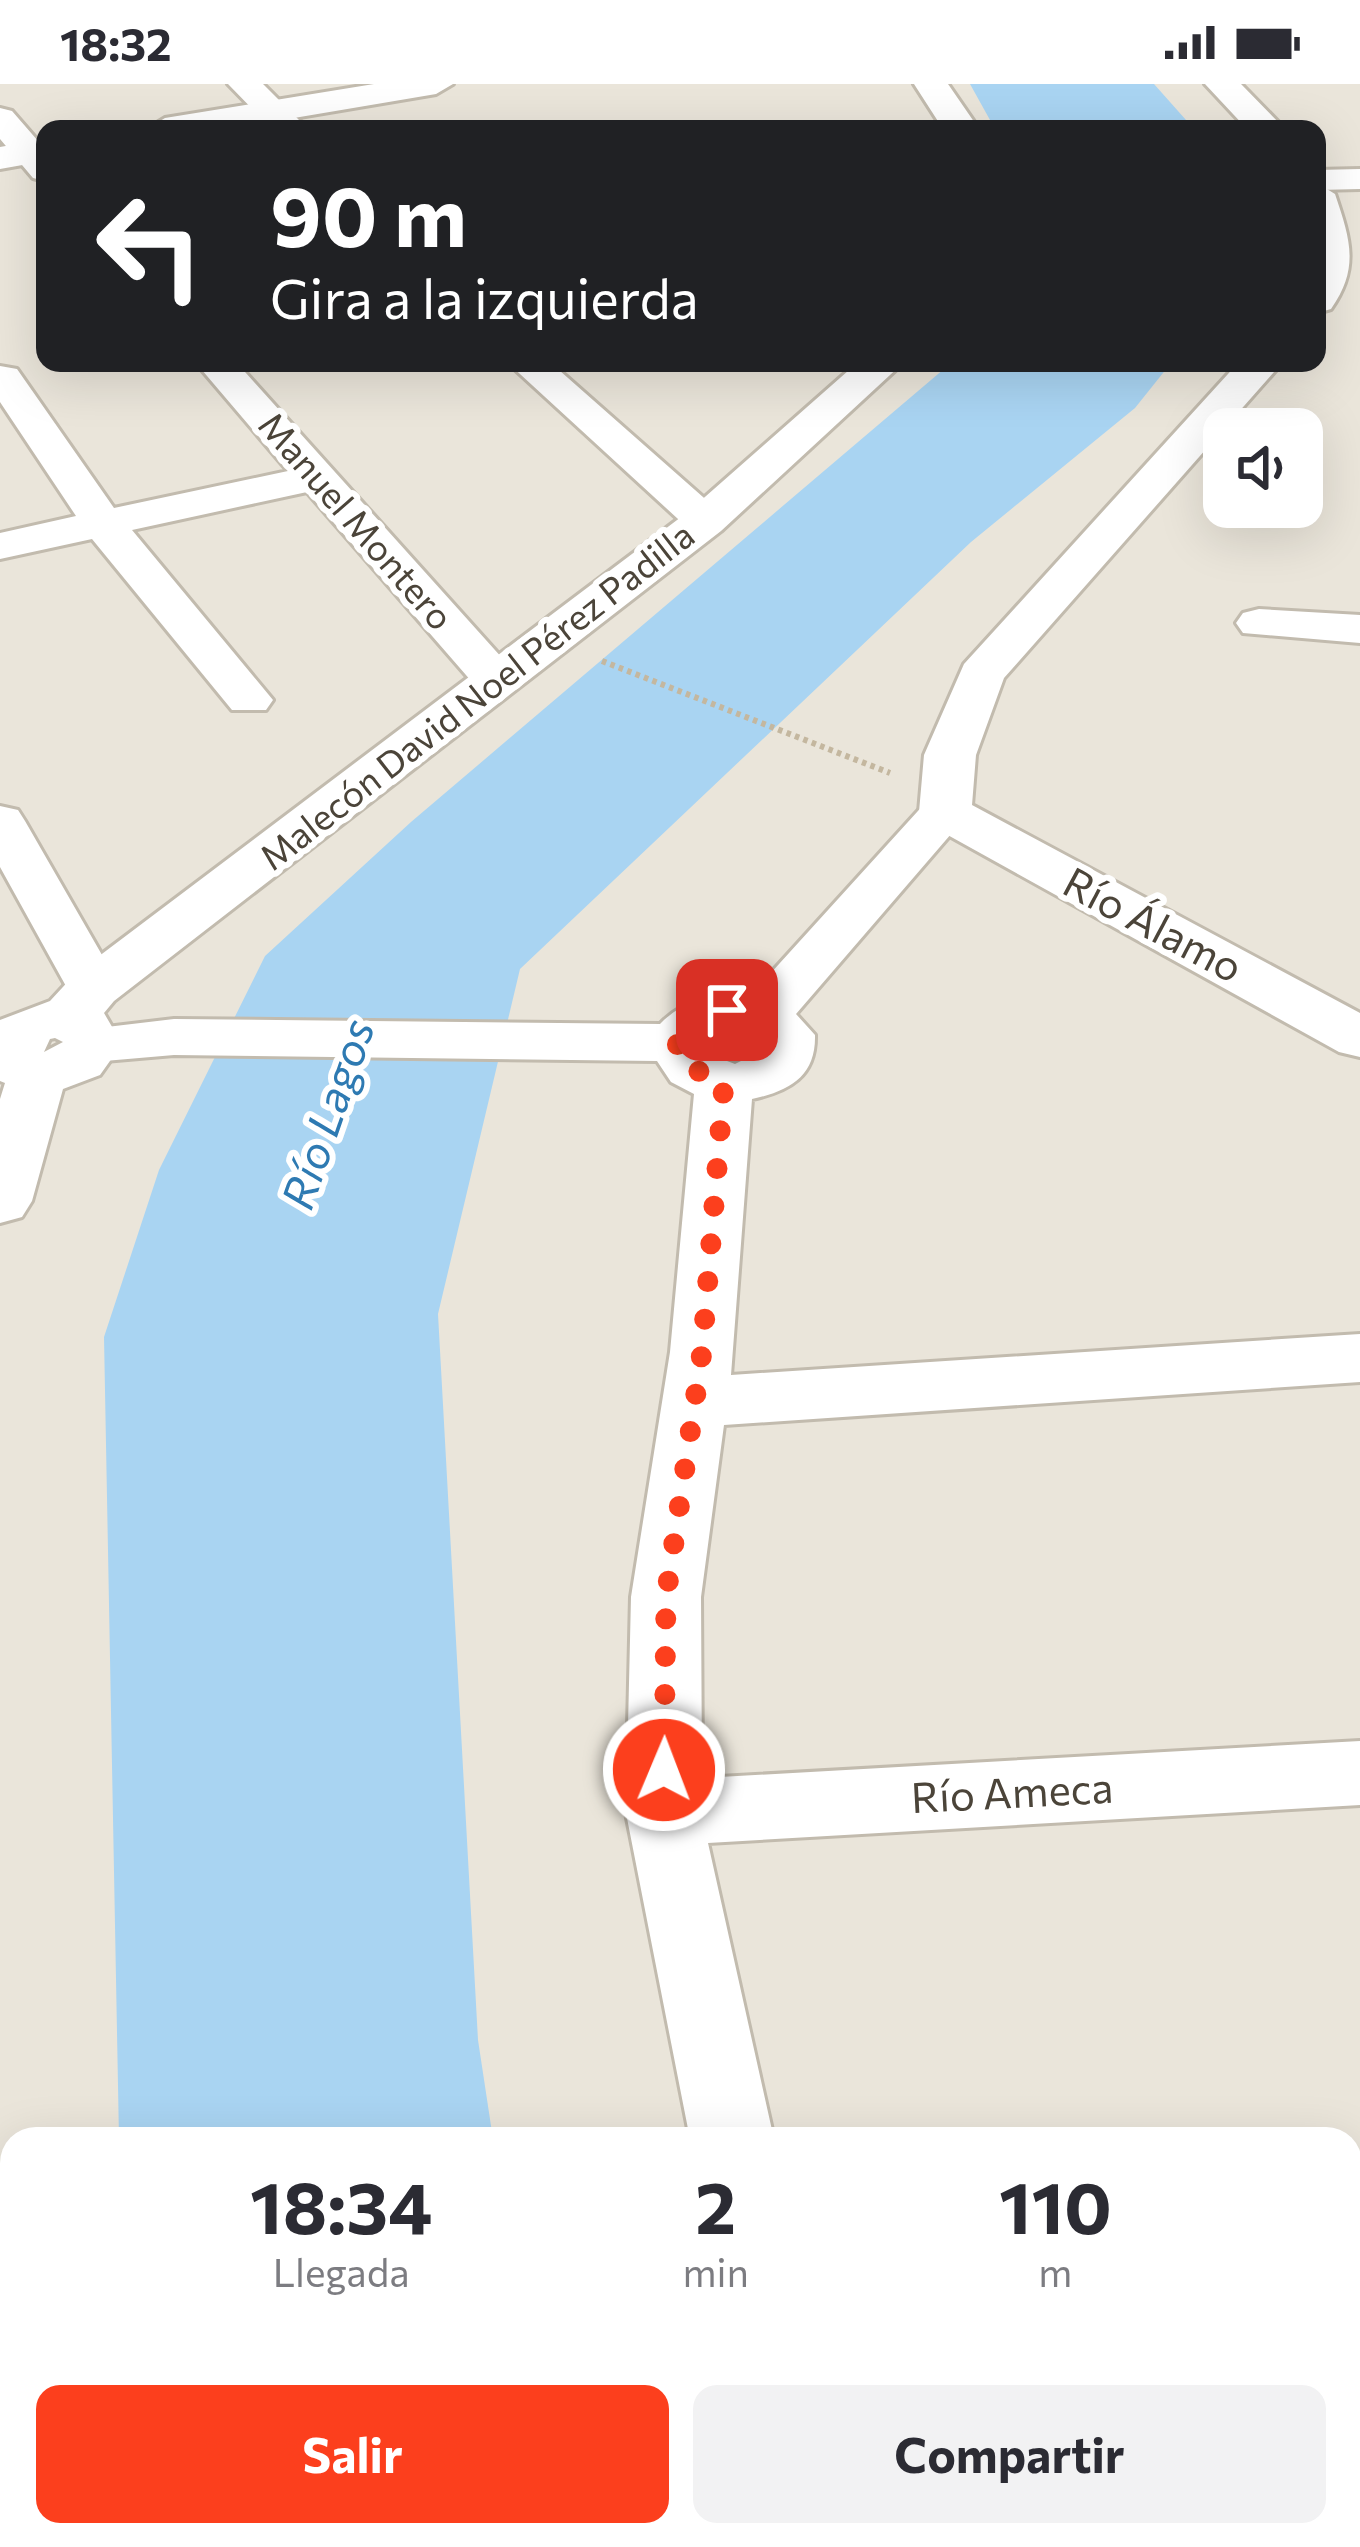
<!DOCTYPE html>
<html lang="es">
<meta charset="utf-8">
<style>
:root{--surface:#fff;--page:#f2f2f3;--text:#2b2b33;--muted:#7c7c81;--accent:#fc3f1d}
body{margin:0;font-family:Commissioner,sans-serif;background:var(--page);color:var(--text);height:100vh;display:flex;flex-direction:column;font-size:45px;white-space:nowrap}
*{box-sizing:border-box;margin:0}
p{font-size:39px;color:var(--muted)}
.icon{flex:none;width:66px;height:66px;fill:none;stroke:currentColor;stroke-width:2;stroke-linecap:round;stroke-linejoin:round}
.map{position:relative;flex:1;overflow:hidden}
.sheet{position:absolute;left:0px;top:2043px;width:1362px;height:420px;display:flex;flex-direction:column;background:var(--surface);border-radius:36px 36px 0 0;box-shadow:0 12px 48px #0002}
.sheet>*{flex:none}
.top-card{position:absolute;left:36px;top:36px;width:1290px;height:252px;border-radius:24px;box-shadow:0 12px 48px #0002;background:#202124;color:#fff;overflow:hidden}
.fabs{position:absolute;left:1203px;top:324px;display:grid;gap:24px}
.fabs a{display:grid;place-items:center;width:120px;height:120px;border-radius:24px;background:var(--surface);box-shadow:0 12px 48px #0002;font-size:60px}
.pin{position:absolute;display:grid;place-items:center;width:102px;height:102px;color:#fff;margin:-51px;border-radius:24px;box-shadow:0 6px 18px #0006}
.me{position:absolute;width:132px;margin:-66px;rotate:1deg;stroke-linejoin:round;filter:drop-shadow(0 0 9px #0008)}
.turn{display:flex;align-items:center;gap:42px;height:252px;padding:0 36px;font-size:54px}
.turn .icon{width:156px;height:156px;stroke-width:2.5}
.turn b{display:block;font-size:84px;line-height:102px}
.eta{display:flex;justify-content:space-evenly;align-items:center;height:204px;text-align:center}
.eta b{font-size:72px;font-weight:700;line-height:84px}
.action{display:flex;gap:24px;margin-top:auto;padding:24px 36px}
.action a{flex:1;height:138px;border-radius:24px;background:var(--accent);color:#fff;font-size:48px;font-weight:700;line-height:138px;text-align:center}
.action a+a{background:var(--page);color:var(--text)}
.status{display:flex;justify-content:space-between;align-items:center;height:84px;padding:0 60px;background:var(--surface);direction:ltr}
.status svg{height:33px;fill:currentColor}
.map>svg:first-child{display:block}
.residential{fill:#eae5da;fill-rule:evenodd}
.water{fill:#a9d4f2}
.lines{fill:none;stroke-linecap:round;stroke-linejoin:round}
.minor-casing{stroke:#c2bbae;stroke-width:6}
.tertiary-casing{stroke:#c2bbae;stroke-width:6}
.path{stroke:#c4b79f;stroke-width:6;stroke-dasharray:4.5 4.5;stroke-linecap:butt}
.minor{fill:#fff;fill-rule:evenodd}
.tertiary{fill:#fff;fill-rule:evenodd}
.route{stroke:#fc3f1d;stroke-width:21;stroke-dasharray:0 37.8}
.labels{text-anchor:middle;stroke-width:12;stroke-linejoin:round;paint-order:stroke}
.far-street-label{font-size:36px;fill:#4b4439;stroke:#fff}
.street-label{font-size:42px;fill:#4b4439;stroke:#fff}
.water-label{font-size:45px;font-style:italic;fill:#2e7ab2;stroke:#fff}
</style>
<div class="status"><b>18:32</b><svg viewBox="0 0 49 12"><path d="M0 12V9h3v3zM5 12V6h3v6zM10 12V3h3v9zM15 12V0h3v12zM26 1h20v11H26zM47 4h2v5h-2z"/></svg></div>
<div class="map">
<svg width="1360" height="2463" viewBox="0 0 1360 2463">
<rect width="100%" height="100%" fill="#f6f3ec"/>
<!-- residential -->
<path class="residential" d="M 0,0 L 1360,0 L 1360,2463 L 0,2463 ZM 45,45 L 1317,45 L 1317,279 L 45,279 ZM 1224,345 L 1302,345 L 1302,423 L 1224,423 ZM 12,2055 L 1350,2055 L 1350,2451 L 12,2451 Z"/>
<!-- water -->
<path class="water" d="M 970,0 L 1154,0 L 1194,45 L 995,45 Z
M 951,279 L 1171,279 L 1135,324 L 971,458 L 520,885 L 438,1230 L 478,1956 L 493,2055 L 119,2055 L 104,1253 L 159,1086 L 265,872 L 411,738 Z
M 128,2451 L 556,2451 L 558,2463 L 128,2463 Z"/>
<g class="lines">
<!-- minor casing -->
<g class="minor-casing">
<path id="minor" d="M 228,0 L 263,0 L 308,45 L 272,45 Z
M 0,24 L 12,27 L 45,65 L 45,97 L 33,94 L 0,55 Z
M 1360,85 L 1360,105 L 1317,106 L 1317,86 Z
M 196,279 L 237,279 L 513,586 L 520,596 L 513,606 L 479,606 L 307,408 L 132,446 L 273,616 L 266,626 L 232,626 L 92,455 L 0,475 L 0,449 L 76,432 L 0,318 L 0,282 L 17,285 L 114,424 L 288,387 Z
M 508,279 L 551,279 L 720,428 L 727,437 L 720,446 L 690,446 Z
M 1259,525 L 1360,531 L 1360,559 L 1243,549 L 1236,539 L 1243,529 Z
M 945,713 L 963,717 L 970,728 L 796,930 L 815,951 C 816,992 790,1007 752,1015 L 731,1291 L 1360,1250 L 1360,1298 L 724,1341 L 701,1513 L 702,1694 L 1360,1657 L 1360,1721 L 708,1759 L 774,2055 L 690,2055 L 626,1729 L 631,1513 L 670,1268 L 694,1010 L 671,998 L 657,977 L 174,971 L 93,978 L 73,973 L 65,960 L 73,947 L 174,935 L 660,940 C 683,916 717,906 750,912 L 927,717 ZM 730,944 L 759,957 L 759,968 L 735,980 L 711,971 L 708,957 Z
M 0,722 L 18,726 L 25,737 L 121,904 L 113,916 L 94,921 L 75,916 L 67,904 L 0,783 Z
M 1360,2209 L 1360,2297 L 1350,2298 L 1350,2210 Z
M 782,2451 L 876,2451 L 880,2463 L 786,2463 Z"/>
</g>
<!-- tertiary casing -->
<g class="tertiary-casing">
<path id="tertiary" d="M 374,0 L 453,0 L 436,10 L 228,45 L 147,45 L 165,34 Z
M 914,0 L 948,0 L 979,45 L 943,45 Z
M 1205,0 L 1241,0 L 1285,45 L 1247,45 Z
M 45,55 L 45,77 L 0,85 L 0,63 Z
M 1317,99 L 1335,110 C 1350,155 1360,184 1331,225 L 1317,229 Z
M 857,279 L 903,279 L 721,447 L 114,917 L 104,929 L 122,960 L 100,991 L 63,1005 L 32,1117 L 22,1133 L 0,1139 L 0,1015 L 5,999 L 0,997 L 0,936 L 50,917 L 74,891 L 689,427 ZM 50,955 L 55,954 L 63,958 L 44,968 Z
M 1238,279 L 1282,279 L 1004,594 L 976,671 L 972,721 L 1360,929 L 1360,973 L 1339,968 L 926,739 L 919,728 L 924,671 L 964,580 Z"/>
</g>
<!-- path -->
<path class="path" d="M 602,577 L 890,689"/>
<!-- minor -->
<use href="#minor" class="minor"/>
<!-- tertiary -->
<use href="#tertiary" class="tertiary"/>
</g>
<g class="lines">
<!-- route -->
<path class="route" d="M 664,1686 L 666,1513 L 702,1268 L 724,999 L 683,980 L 677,959 L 693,937 L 727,926"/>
</g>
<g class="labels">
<!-- far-street labels -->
<g class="far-street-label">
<text transform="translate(356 437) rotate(49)" y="13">Manuel Montero</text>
<text transform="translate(477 612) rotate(-38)" y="13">Malecón David Noel Pérez Padilla</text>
</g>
<!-- street labels -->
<g class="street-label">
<text transform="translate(1153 841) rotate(28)" y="15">Río Álamo</text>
<text transform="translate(1012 1709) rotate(-3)" y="15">Río Ameca</text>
</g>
<!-- water labels -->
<g class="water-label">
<text transform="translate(328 1030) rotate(-71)" y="16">Río Lagos</text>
</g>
</g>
</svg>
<div class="fabs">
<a><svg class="icon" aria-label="sound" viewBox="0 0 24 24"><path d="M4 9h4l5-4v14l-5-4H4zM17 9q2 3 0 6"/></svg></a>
</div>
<div class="pin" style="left:727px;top:926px;background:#d93025"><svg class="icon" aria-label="arrive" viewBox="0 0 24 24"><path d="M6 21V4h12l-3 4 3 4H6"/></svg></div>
<svg class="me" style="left:664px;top:1686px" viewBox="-20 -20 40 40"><circle r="17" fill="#fc3f1d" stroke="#fff" stroke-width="3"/><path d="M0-11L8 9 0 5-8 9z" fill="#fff"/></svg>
<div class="top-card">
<div class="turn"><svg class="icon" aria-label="left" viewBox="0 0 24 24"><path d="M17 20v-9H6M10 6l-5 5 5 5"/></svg><div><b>90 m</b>Gira a la izquierda</div></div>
</div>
<section class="sheet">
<div class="eta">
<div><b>18:34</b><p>Llegada</p></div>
<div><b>2</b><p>min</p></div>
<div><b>110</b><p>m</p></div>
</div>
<div class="action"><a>Salir</a><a>Compartir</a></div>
</section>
</div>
